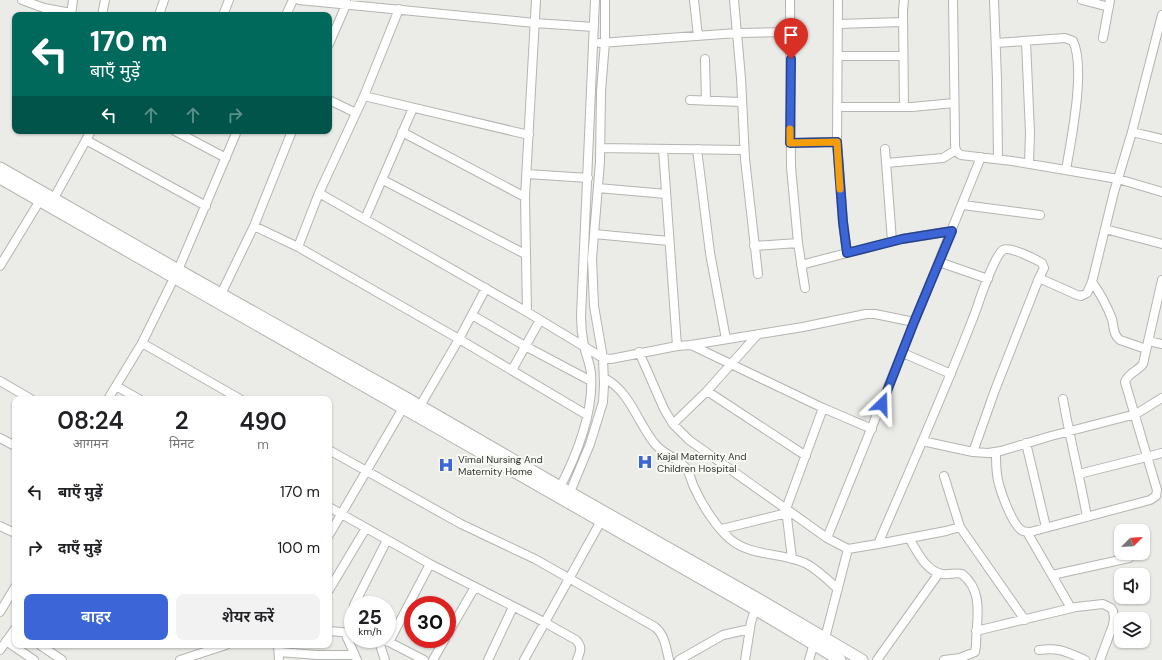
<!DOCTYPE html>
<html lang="hi">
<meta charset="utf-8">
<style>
:root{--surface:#fff;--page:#f2f2f2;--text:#202124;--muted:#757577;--accent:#3c66d7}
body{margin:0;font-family:"DM Sans","Noto Sans Devanagari",sans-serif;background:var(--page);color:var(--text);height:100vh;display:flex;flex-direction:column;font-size:15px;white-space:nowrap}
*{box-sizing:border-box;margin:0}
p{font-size:13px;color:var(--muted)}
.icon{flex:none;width:22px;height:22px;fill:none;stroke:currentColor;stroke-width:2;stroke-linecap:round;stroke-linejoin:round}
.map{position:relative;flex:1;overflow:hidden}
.side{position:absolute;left:12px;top:396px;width:320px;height:252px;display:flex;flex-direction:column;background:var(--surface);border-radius:8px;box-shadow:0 1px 3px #0004}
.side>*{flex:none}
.top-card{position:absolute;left:12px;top:12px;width:320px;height:122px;border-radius:8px;box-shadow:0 1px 3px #0004;background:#00695c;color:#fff;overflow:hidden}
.needle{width:26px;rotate:66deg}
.controls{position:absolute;left:1114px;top:524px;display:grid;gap:8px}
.controls a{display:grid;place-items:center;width:36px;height:36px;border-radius:8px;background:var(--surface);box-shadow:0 1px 3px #0004;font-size:20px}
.speed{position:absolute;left:344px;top:596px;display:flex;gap:8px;font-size:20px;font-weight:700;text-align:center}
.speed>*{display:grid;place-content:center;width:52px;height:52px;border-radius:50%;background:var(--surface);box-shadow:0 1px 3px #0004;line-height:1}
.speed small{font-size:10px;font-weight:400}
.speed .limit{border:6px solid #d22;background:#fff;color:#111}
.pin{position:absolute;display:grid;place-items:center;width:34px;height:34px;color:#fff;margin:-41px -17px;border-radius:50% 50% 50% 0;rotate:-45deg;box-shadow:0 0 4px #0007}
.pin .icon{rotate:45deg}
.me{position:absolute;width:44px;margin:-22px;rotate:22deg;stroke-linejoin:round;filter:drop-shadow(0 0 3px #0008)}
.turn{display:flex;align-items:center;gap:14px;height:84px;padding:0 12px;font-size:18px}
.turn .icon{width:52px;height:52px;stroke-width:2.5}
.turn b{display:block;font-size:28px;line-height:34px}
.lanes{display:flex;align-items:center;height:38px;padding:0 12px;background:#0003;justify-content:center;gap:20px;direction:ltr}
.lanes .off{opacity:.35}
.eta{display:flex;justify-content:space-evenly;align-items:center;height:68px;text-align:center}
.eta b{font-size:24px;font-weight:600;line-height:28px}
.cta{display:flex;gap:8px;margin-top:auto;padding:8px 12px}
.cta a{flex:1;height:46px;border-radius:8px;background:var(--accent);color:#fff;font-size:16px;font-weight:600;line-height:46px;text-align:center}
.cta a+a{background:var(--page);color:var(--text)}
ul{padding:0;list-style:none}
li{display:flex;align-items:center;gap:12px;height:56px;padding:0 12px}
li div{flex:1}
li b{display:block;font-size:15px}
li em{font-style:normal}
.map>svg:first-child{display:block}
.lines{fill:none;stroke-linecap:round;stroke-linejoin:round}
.minor-casing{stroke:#b3b5b0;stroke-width:10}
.major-casing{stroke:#b3b5b0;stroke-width:13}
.minor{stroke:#fff;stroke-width:8}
.major{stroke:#fff;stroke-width:11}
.route-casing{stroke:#27428c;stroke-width:10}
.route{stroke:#3c66d7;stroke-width:7}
.slow{stroke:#f59e0b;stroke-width:7}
.labels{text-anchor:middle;stroke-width:4;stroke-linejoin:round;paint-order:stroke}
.poi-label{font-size:10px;fill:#353634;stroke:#f8faf4;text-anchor:start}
</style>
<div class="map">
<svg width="1162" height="660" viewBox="0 0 1162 660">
<rect width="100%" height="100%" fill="#ebece7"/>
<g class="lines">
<!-- minor casing -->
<g class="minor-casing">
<path id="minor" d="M 22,0 L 44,8 L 71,13
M 299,0 L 535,23 L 594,27
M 694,0 L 698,36
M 734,0 L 741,78 L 745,159 L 758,274
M 790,0 L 791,167 L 798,243 L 805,288
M 838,0 L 837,142 L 843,222 L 847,253 L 902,239 L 952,231
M 953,0 L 955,138 C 955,145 954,152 961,155 L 1012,161 L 1118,179 L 1162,192
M 994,0 L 997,79 L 998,159
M 1082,0 L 1109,7
M 71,15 L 73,0
M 102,15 L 105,0
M 159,15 L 164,0
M 223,15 L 229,0
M 286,15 L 293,0
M 838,24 L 903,22
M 1103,38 L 1110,0
M 1026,41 L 1030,133 L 1029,163
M 600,43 L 737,33 L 791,32
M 996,43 L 1065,38 L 1073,41 C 1086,68 1071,140 1066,170
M 329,44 L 346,5 L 346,0
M 838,56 L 903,56
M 705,59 L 706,101
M 364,96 L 529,135
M 329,100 L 356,113
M 690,100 L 742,102
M 837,107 L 912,107 L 954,103
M 904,107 L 903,11 L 904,0
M 175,131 L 226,158
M 402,132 L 525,197
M 1132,132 L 1162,139
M 86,140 L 206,206
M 791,143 L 837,142
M 600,148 L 744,150
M 663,149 L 677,346
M 697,149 L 710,253 L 726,339
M 885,149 L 892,241
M 886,163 L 943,158 L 956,150
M 527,174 L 588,178
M 383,180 L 525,254
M 598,188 L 666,194
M 319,193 L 527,312 L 603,358 L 611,359 L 677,346 L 691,345 L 803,327 L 866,314 L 875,314 L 914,322
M 54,198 L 91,131
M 963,205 L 1040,215
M 365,219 L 413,108
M 254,226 L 298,247 L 459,339 L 587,415
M 1105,229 L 1162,244
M 594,234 L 669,241
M 754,246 L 798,243
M 298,247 L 319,193 L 364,96 L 399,9
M 939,262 L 988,279
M 801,265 L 847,253
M 0,266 L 42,197
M 1092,282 C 1100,293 1107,306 1112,319 C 1114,327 1113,335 1120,340 L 1146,349
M 221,294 L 254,226 L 292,131
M 527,312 L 525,197 L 536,0
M 472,315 L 525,346 L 591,381
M 1148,341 L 1162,344
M 142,343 L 240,399
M 691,345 L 823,408 L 872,429
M 639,352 L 664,409 L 673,424 L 689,440 L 827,538
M 903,353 L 951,374
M 512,370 L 540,320
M 604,378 C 630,391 637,422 655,444 C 664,455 678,458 686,468 C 690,473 691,481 694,487 C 702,505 716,527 730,539 C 751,557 781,552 805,563 C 817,569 828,580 838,589
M 0,381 L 31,399
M 116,386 L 139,399
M 707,391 L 806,456
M 108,399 L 142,343 L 178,270 L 237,131
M 1063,399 C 1070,439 1080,478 1087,517
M 420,406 L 459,339 L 486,288
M 673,424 L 707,391 L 758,334
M 0,438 L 15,446
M 922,441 L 973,452 L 988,453 L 1001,451 L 1051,436 L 1136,414 L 1162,398
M 1026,443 L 1046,527
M 329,450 L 461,524 L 535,559 L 655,627 C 665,635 666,648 669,660
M 973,452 L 995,390 L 1039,278
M 996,452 C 996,459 996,467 997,474 C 998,486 1012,526 1023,531 C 1026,532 1027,532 1030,532 L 1150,500 L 1156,496 L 1157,490 L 1125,382 C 1128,373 1138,371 1143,364 L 1162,280
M 1079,474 L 1162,453
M 944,476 L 960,527 L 1025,620
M 558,491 C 576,457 594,412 591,373 C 590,364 586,355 584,346 C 582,336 581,326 581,316 L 595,0
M 568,497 L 590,444 L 603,402 L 604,384 L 603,358 L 594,306 L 592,259 L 600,162 L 601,91 L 605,42 L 605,0
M 329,507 L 430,564 L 544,622 L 576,640 C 583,647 580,652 577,660
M 0,526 L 15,533
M 722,529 L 787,513
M 1027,532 L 1071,608
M 329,535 L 406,403
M 909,538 C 917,551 926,572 943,574 C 950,575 956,572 962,574 C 985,592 976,620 976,646 L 975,652 L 960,658 L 944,660
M 878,544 L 946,531 L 960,527
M 848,549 L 878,544 C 911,467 945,391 975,313 C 979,301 995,255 1003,250 C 1010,246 1035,259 1042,263 L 1044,268 L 1039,278 L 1077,295 L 1081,296 L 1087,293 L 1092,282 L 1114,192 L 1132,132 L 1162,15
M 792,559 L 786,509 L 823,408
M 1052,575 L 1129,558
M 329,590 L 366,528
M 354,605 L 387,540
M 0,612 L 15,587
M 329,631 L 353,633
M 976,631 L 1076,607 L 1103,604 L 1111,608 L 1113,611 L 1114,618 L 1113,625 L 1100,660
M 345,633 L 357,660
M 447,635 L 475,587
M 825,638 L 848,549 L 827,538 L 981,157
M 377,639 L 389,642 L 424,660
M 378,639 L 385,660
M 6,641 L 34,660
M 389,642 L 430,564
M 40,645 L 62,660
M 278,645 L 279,660
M 0,650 L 15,629
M 1039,650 C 1059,647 1067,652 1085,660
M 279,652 L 317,655 L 354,655
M 180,660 L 226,645
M 433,660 L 445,639
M 488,660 L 513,607
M 524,660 L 601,521
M 679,660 L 723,635 L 750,629
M 745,660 L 751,622 L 757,604
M 809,660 L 815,640
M 877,660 L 939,573"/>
</g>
<!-- major casing -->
<g class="major-casing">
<path id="major" d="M 0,168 L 178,270 L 408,399 L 560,487 L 758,599 L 862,660
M 0,178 L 755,609 L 840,660"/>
</g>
<!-- minor -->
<use href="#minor" class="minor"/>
<!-- major -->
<use href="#major" class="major"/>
</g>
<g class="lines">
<!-- route casing -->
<g class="route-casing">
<path id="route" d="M 791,59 L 790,143 L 837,142 L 843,222 L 847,253 L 902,239 L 952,231 L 914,322 L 882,404"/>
</g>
<!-- route -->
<use href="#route" class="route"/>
<!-- slow -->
<path class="slow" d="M 790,129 L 790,143 L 837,142 L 840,189"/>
</g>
<!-- icons -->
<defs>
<g id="hospital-bare" transform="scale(1.2)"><path d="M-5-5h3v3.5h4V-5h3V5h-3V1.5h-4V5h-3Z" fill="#3c66d7" stroke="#f8faf4" stroke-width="2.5" paint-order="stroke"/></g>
</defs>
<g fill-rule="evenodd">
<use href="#hospital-bare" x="645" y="462"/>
<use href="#hospital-bare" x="446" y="465"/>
</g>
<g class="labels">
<!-- poi labels -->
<g class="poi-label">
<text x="657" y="460">Kajal Maternity And<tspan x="657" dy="12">Children Hospital</tspan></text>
<text x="458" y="463">Vimal Nursing And<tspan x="458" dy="12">Maternity Home</tspan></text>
</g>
</g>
</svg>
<div class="controls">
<a><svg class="needle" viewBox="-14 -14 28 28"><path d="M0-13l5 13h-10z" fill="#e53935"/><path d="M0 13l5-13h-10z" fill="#757577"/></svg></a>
<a><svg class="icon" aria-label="sound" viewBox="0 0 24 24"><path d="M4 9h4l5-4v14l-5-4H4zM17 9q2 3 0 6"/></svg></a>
<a><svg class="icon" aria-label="layers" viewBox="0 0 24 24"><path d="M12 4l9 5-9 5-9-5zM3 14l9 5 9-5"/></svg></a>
</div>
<div class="speed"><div>25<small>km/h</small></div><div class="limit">30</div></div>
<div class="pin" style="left:791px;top:59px;background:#d93025"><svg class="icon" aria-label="arrive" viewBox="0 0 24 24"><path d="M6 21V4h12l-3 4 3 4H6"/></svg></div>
<svg class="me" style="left:882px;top:404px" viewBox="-20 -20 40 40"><path d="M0-17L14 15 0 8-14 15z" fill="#3c66d7" stroke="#fff" stroke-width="4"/></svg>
<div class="top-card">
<div class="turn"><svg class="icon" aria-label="left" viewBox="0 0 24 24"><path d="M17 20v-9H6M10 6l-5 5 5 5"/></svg><div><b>170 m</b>बाएँ मुड़ें</div></div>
<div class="lanes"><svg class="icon" aria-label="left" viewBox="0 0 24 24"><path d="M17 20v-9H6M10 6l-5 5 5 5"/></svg><svg class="icon off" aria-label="ahead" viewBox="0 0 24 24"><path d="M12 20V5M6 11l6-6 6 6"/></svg><svg class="icon off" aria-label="ahead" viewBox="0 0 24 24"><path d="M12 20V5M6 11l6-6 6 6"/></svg><svg class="icon off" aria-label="right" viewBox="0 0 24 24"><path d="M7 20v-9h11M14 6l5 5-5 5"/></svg></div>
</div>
<section class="side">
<div class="eta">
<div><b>08:24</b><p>आगमन</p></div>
<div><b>2</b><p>मिनट</p></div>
<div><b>490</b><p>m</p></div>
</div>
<ul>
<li><svg class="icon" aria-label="left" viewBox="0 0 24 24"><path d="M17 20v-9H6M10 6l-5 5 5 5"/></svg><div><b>बाएँ मुड़ें</b></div><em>170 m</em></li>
<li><svg class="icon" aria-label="right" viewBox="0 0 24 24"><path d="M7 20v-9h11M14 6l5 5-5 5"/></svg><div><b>दाएँ मुड़ें</b></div><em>100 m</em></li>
</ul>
<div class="cta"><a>बाहर</a><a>शेयर करें</a></div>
</section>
</div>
